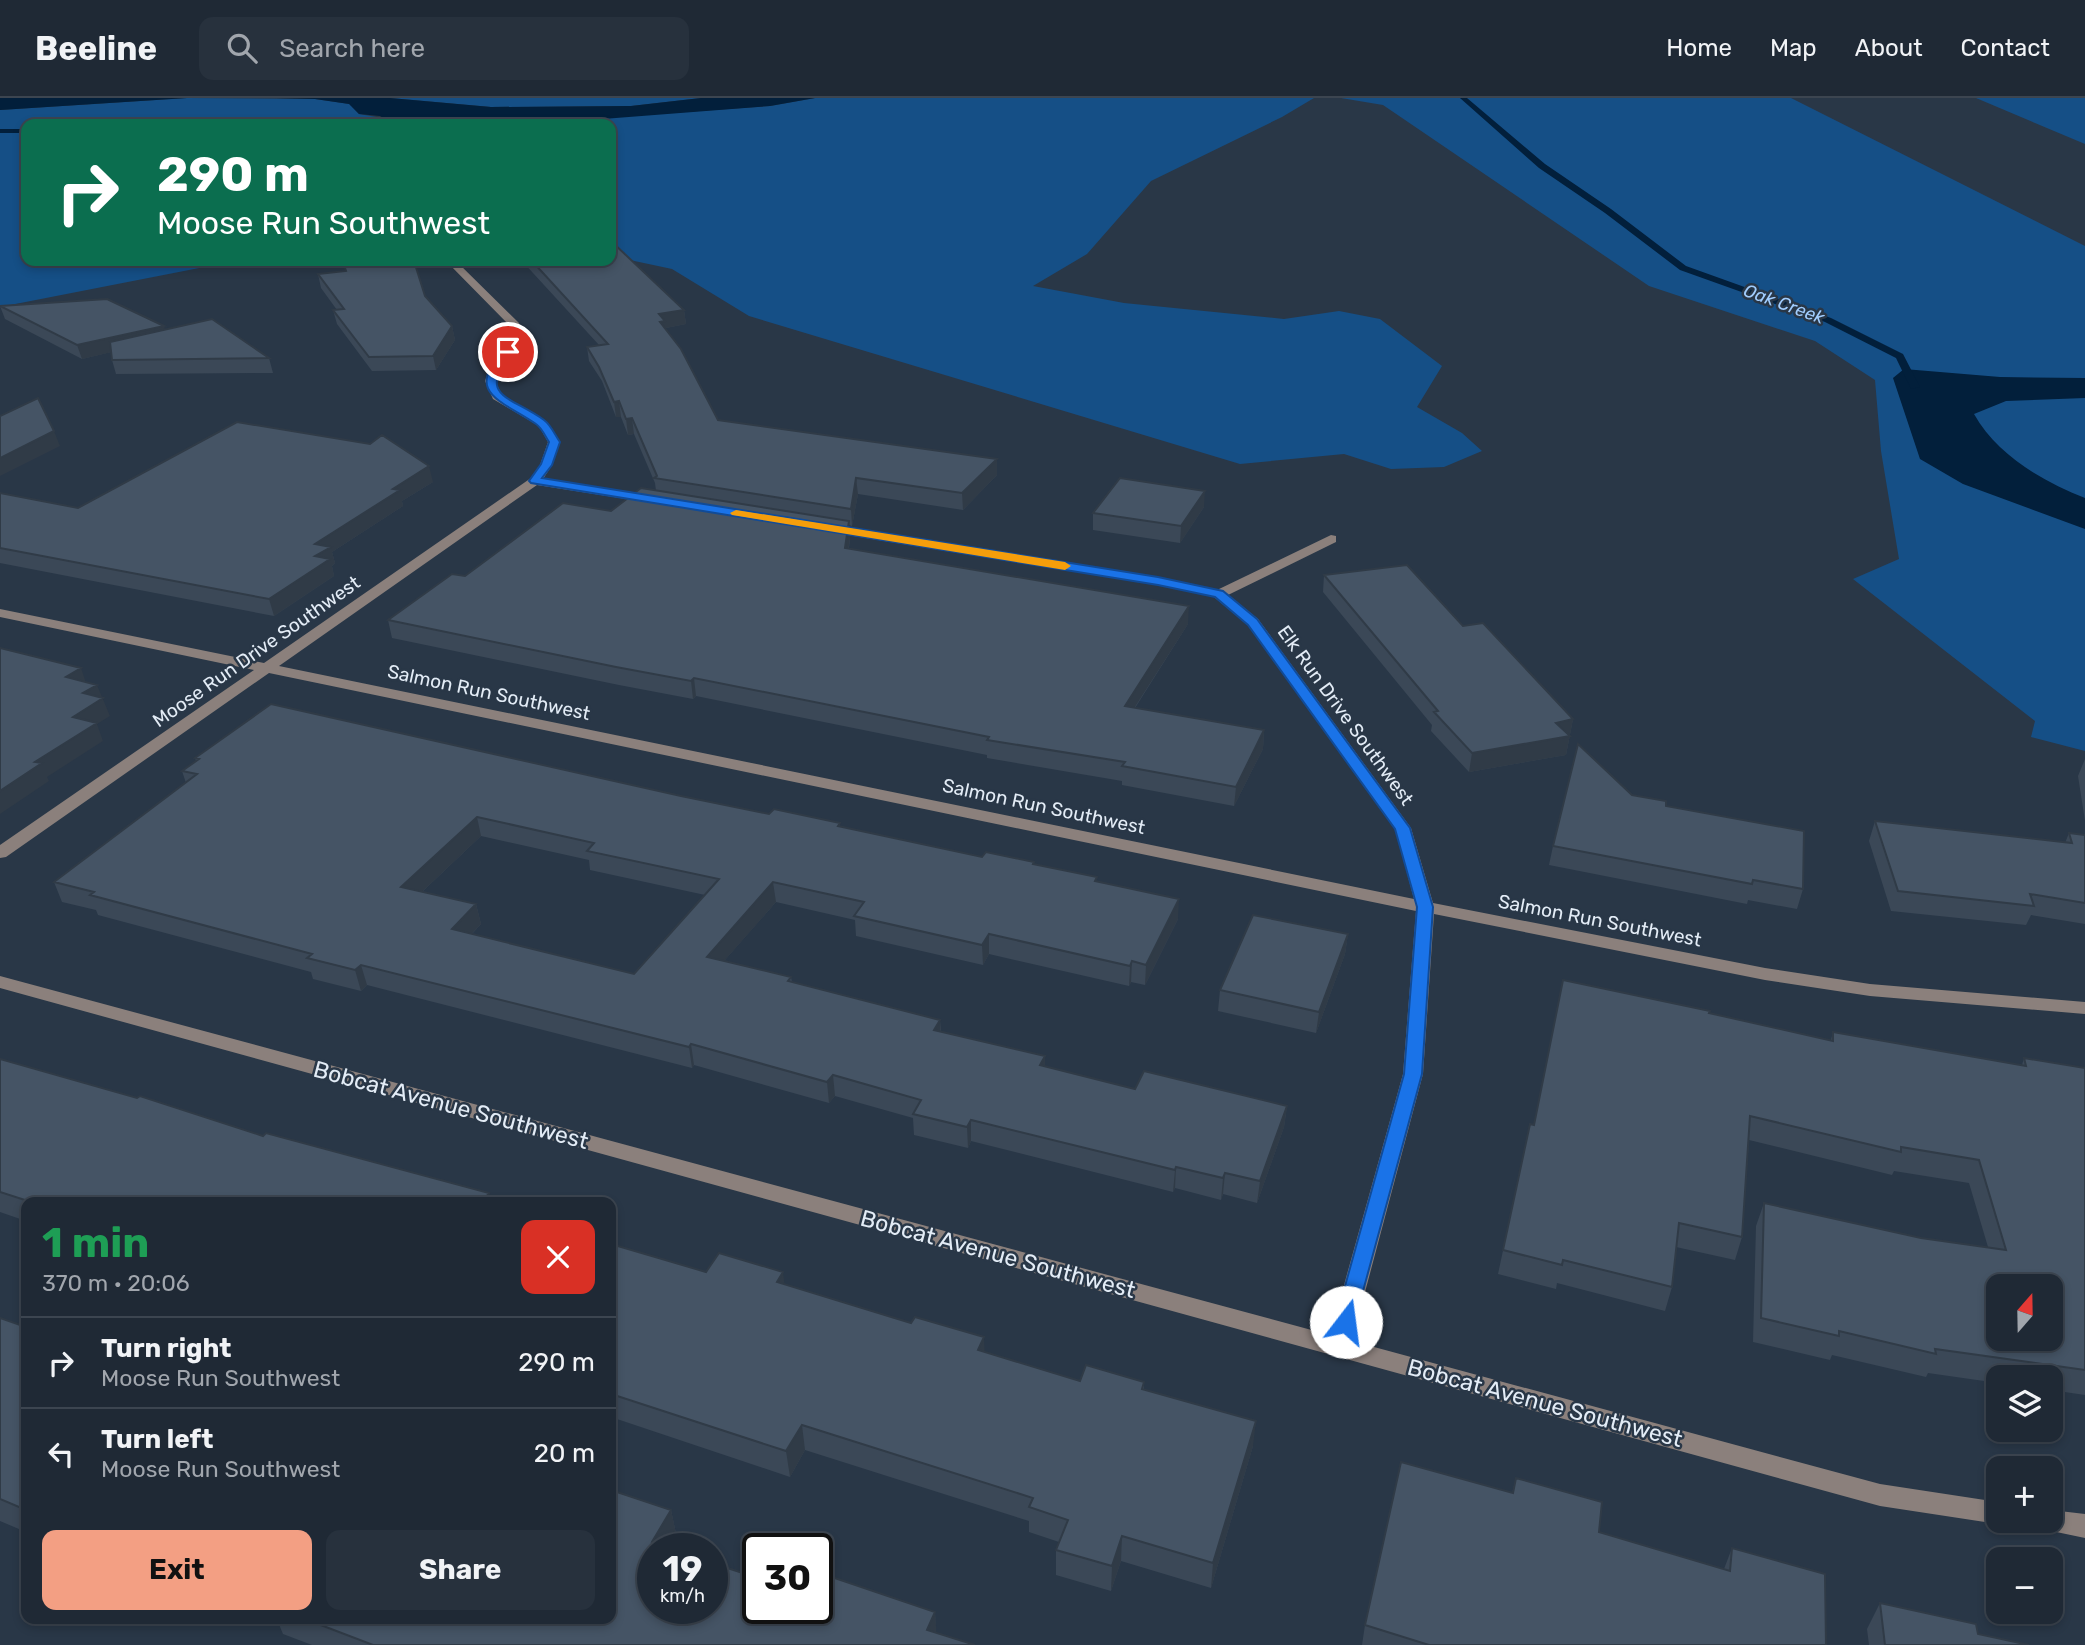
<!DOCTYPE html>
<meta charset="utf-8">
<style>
:root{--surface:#1f2935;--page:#27313d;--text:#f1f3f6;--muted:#a1a6ad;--line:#3c4550;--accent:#f39f83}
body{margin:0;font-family:Rubik,sans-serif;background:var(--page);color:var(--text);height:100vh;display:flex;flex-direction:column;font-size:26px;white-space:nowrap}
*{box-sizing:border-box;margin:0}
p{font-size:23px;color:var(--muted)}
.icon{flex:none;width:38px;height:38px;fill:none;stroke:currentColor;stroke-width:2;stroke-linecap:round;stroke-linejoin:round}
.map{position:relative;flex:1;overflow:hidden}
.sheet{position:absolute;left:21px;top:1099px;width:595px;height:427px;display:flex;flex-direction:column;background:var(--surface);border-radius:14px;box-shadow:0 4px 10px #0003,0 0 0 2px var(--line)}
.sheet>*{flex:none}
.top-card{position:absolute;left:21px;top:21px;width:595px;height:147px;border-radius:14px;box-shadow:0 4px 10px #0003,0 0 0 2px var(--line);background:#0b6e4f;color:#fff;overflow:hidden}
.needle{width:46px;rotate:20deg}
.tools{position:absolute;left:1986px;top:1176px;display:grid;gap:14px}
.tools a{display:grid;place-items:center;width:77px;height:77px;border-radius:14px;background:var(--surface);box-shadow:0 4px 10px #0003,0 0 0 2px var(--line);font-size:35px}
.speed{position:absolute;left:637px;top:1435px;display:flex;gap:14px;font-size:35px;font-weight:700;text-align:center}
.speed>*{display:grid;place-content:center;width:91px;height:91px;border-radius:50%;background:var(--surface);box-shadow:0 4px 10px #0003,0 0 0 2px var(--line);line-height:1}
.speed small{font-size:18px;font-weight:400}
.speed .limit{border:4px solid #111;border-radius:10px;background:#fff;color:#111}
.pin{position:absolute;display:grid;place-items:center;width:60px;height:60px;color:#fff;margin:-30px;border:4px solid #fff;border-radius:50%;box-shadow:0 2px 7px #0007}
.me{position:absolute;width:77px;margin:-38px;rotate:15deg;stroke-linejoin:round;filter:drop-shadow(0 0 5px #0008)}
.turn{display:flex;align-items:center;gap:24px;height:147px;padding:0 21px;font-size:32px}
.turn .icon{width:91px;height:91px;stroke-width:2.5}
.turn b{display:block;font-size:49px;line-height:60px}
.round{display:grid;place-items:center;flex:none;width:74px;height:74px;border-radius:14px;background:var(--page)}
.headline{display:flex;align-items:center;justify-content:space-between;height:119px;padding:0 21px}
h1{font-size:42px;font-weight:700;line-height:52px;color:#1e9e55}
.action{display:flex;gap:14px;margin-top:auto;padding:14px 21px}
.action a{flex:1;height:80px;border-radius:14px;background:var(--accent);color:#111;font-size:28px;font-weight:700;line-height:80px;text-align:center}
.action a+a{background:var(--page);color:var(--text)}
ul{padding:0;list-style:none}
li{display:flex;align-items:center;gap:21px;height:91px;padding:0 21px;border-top:2px solid var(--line)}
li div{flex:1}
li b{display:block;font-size:26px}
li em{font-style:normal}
header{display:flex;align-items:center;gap:42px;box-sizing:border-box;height:98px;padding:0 35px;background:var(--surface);border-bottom:2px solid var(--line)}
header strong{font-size:33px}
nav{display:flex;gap:38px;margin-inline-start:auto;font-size:24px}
.search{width:490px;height:63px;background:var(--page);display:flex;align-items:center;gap:18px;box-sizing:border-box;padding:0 24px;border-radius:14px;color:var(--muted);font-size:26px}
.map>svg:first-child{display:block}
.green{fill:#154f86}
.water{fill:#021f3b}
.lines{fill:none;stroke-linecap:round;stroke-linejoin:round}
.stream{fill:#021f3b;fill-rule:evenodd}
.minor{fill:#8b807c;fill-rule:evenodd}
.wall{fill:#3b4857;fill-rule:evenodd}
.shaded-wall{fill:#303b47}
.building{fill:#455465;stroke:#303b47;stroke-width:2;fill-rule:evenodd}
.route{fill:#1a73e8;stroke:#114b97;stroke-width:2}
.slow{fill:#f59e0b}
.labels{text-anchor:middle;stroke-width:5;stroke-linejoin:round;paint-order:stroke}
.far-water-label{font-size:18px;font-style:italic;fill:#a1cdfe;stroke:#293747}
.street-label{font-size:19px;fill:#e3ecf6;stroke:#293747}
.near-street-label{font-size:23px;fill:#e3ecf6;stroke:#293747}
</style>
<header>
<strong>Beeline</strong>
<div class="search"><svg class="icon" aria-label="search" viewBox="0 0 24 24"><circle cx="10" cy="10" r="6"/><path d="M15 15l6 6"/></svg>Search here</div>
<nav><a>Home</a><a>Map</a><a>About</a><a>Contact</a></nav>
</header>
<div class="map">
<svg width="2085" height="1547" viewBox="0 0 2085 1547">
<rect width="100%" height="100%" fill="#293747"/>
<!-- green -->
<path class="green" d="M 187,0 L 315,1 L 350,6 L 359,16 L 418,26 L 26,26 L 26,163 L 235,163 L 0,209 L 0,12 Z
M 390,0 L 701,0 L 631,8 L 491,9 Z
M 815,0 L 1314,0 L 1282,19 L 1151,83 L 1087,156 L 1033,188 L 1124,205 L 1284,221 L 1339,213 L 1380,221 L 1442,268 L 1417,309 L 1462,335 L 1482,353 L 1444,369 L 1391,371 L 1344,356 L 1240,366 L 749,218 L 672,171 L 611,158 L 611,26 L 512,26 L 770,8 Z
M 1341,0 L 1791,0 L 2085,148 L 2085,653 L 2031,639 L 2035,623 L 1853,481 L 1899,461 L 1881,353 L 1875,282 L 1815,243 L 1649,188 L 1383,7 Z
M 1976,0 L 2085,0 L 2085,46 Z"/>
<!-- water -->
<path class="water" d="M 0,0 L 187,0 L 0,12 Z
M 276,0 L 390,0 L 491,9 L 631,8 L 701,0 L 815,0 L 770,8 L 590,22 L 512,26 L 418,26 L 388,23 L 380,18 L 359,16 L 349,6 L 315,1 Z
M 1904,271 L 2000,279 L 2085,280 L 2085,300 L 2006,303 L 1974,316 C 1997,357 2042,383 2085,400 L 2085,431 L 1963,386 L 1920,361 L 1893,280 Z"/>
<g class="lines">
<!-- stream -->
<path class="stream" d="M 1460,0 L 1467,0 L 1545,66 L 1611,111 L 1686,168 L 1831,220 L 1903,256 L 1920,289 L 1911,291 L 1896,260 L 1825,224 L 1680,172 L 1605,115 L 1539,70 Z
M 0,31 L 26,31 L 26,35 L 0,35 Z"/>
<!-- minor -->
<path class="minor" d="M 446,163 L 456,163 L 519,225 L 522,242 L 500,269 L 495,283 L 502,297 L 547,324 L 560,344 L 552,367 L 543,381 L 652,397 L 658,401 L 652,405 L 537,387 L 279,568 L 1414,801 L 1395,730 L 1248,527 L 1214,499 L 1158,487 L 829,434 L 823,430 L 829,426 L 1158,479 L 1217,492 L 1331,437 L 1336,438 L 1336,444 L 1228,497 L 1258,521 L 1411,730 L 1433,805 L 1765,870 L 1870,886 L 2085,904 L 2085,916 L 1870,898 L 1765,882 L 1434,816 L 1423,976 L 1352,1243 L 1880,1386 L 1998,1404 L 1998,1423 L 2007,1423 L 1998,1426 L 1880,1408 L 0,890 L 0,878 L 1330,1237 L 1403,976 L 1416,813 L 269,575 L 6,759 L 0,760 L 0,747 L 254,572 L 0,519 L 0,511 L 264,565 L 531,380 L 540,367 L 548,344 L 539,328 L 493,301 L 485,283 L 490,268 L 512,242 L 510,228 Z
M 2051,1412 L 2085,1416 L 2085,1440 L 2042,1431 L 2038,1423 L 2051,1423 Z"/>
</g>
<!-- wall -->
<path class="wall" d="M 522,163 L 611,163 L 684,212 L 686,226 L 666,230 L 666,232 L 718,322 L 997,377 L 963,412 L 858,396 L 852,428 L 849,427 L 850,440 L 849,450 L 1188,526 L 1135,610 L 1264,632 L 1263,651 L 1234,708 L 1122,687 L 1122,683 L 987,660 L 987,657 L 696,598 L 693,601 L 619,587 L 392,540 L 388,522 L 465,478 L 656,393 L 655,385 L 634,336 L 628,337 L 621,319 L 616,319 L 602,283 L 589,263 L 587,249 L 599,247 Z
M 318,176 L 425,198 L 452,228 L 455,242 L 436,272 L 372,273 L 337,226 L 333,212 L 337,212 L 321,190 Z
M 0,208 L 165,231 L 269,260 L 273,275 L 116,276 L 112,262 L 111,254 L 82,261 L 5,221 Z
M 433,384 L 402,403 L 403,408 L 332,454 L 335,465 L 332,468 L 334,478 L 274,518 L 0,465 L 0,395 L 78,410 Z
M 1204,409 L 1180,445 L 1093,432 L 1093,415 Z
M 1324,477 L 1463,528 L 1573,621 L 1566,657 L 1469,674 L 1431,633 L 1432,627 L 1323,494 Z
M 195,660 L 681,698 L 769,716 L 840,725 L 840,728 L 982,759 L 1034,766 L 1097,783 L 1178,821 L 1145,887 L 1131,884 L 1129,888 L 989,856 L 983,867 L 856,838 L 855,822 L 776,804 L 724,863 L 791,879 L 792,884 L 940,922 L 941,933 L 1045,969 L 1135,991 L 1287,1008 L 1284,1029 L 1257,1105 L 1223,1096 L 1221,1102 L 1175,1090 L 1173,1094 L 971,1043 L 968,1050 L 914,1037 L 913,1020 L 835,998 L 829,1005 L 694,967 L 692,970 L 367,887 L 361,893 L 313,881 L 311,874 L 98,817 L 96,812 L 62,804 L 54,784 L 186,685 L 182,673 L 196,663 ZM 481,738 L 589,762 L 590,772 L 705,797 L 634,876 L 472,836 L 481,826 L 476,806 L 422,794 Z
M 2085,661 L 2085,723 L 2078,678 Z
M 1632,697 L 1666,708 L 1803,791 L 1797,811 L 1748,802 L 1747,806 L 1549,767 L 1553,748 Z
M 1875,723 L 2065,745 L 2069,735 L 2085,737 L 2085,826 L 2031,817 L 2026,827 L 1891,813 L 1869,743 Z
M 1348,836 L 1345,856 L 1316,935 L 1218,913 L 1220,892 Z
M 1709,915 L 1831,942 L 1833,934 L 2022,967 L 2024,960 L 2085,970 L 2085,1297 L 2051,1292 L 2051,1279 L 1998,1279 L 1998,1285 L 1928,1275 L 1926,1279 L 1832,1257 L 1830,1262 L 1753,1244 L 1756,1128 L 1764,1105 L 1921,1140 L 1988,1149 L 1969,1085 L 1894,1073 L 1892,1077 L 1749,1042 L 1742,1139 L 1735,1162 L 1676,1149 L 1672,1189 L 1665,1213 L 1557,1185 L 1556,1191 L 1498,1176 L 1530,1026 L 1534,1027 Z
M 0,961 L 263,1038 L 492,1104 L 26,1104 L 26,1123 L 0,1114 Z
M 611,1146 L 706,1174 L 784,1186 L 985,1254 L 1080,1283 L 1144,1284 L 1144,1292 L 1253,1348 L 1211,1490 L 1121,1463 L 1111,1493 L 1056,1477 L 1056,1452 L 1059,1444 L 1029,1434 L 1029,1423 L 805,1352 L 790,1379 L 611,1319 Z
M 0,1220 L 26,1229 L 26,1434 L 0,1423 Z
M 1516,1380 L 1599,1434 L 1724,1471 L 1732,1450 L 1826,1547 L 1362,1547 L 1365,1527 L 1512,1395 Z
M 671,1412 L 677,1440 L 671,1450 L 758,1510 L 935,1514 L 936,1535 L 975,1547 L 312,1547 L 283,1536 L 278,1524 L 271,1521 L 611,1521 Z
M 1880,1505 L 1978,1536 L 2029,1547 L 1869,1547 L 1867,1531 Z"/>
<!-- shaded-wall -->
<path class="shaded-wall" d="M 684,212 L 686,226 L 666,230 L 667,237 L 662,238 L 659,216 Z
M 164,228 L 168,241 L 82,261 L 77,247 Z
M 452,228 L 455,242 L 436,272 L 433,258 Z
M 619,303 L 621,319 L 616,319 L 614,304 Z
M 632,320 L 634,336 L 628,337 L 626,321 Z
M 54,333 L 60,348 L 0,378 L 0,360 Z
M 997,361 L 997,377 L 963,412 L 962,395 Z
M 429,368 L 433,384 L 402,403 L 403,408 L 332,454 L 335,465 L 332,468 L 334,478 L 274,518 L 269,501 L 315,458 L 315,446 L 393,391 Z
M 856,380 L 858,396 L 852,428 L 851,411 Z
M 1205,393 L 1204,409 L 1180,445 L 1181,428 Z
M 849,423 L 850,440 L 846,467 L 845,450 Z
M 1189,508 L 1188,526 L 1124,626 L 1125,608 Z
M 81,570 L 87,588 L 66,579 Z
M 694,580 L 696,598 L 693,601 L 691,583 Z
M 97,587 L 110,618 L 97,626 L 103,643 L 47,679 L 49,683 L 0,716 L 0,693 L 35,664 L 73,619 L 83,595 Z
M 1573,621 L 1566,657 L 1469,674 L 1472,655 L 1556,625 Z
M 1264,632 L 1263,651 L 1234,708 L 1236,689 Z
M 477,719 L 481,738 L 406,809 L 401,789 Z
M 773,784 L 776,804 L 710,879 L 707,859 Z
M 1179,801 L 1178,821 L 1145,887 L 1146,867 Z
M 476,806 L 481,826 L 457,851 L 452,831 Z
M 989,836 L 989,856 L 983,867 L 982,847 Z
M 1348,836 L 1345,856 L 1316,935 L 1319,914 Z
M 1132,863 L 1131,884 L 1129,888 L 1130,868 Z
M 361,867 L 367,887 L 361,893 L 355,872 Z
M 940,922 L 941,943 L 934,932 Z
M 691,946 L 694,967 L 692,970 L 689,949 Z
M 1045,958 L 1045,979 L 1040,967 Z
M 833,977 L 835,998 L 829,1005 L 827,984 Z
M 1287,1008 L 1284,1029 L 1257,1105 L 1260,1083 Z
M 971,1022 L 971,1043 L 968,1050 L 967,1029 Z
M 1176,1069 L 1175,1090 L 1173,1094 L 1175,1072 Z
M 1225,1075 L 1223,1096 L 1221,1102 L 1223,1080 Z
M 489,1095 L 492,1104 L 482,1104 Z
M 783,1174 L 786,1199 L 777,1184 Z
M 984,1239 L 985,1264 L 978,1252 Z
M 1256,1323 L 1253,1348 L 1211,1490 L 1213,1465 Z
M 802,1327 L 805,1352 L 790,1379 L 786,1353 Z
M 671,1412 L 677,1440 L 671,1451 L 652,1444 Z
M 1122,1438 L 1121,1463 L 1111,1493 L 1112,1468 Z
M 935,1514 L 937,1541 L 927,1532 Z"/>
<!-- building -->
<path class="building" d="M 611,143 L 684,212 L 659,216 L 665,223 L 660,224 L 681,251 L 718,322 L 997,361 L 962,395 L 856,380 L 851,411 L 654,380 L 657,378 L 632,320 L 626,321 L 619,303 L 614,304 L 599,269 L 587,249 L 608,246 L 532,163 L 611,163 Z
M 351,163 L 414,163 L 425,198 L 452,228 L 433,258 L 369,259 L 333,212 L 344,211 L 318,176 L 346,173 L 343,164 Z
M 107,201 L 164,228 L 77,247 L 0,208 Z
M 212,221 L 269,260 L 112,262 L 110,244 Z
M 38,300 L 54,333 L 0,360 L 0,318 Z
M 237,324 L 370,346 L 382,337 L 429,368 L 393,391 L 400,392 L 315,446 L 331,449 L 315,458 L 330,461 L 269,501 L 0,450 L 0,395 L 78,410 Z
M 1120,380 L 1205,393 L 1181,428 L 1093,415 Z
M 641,390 L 849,423 L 845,450 L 1189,508 L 1125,608 L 1264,632 L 1236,689 L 1122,668 L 1125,664 L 987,642 L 989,639 L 694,580 L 691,583 L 616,569 L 388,522 L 452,476 L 465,478 L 563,405 L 611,413 Z
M 1407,467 L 1463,528 L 1483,525 L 1573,621 L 1556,625 L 1570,638 L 1472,655 L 1434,614 L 1438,613 L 1324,477 Z
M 0,550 L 81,570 L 66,579 L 97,587 L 83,595 L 103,600 L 73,619 L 97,625 L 35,664 L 42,665 L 0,693 Z
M 271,606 L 681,698 L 769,716 L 774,711 L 840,725 L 838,728 L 982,759 L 986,754 L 1034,764 L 1033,766 L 1097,779 L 1095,783 L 1179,801 L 1146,867 L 1132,863 L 1130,868 L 989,836 L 982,847 L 854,818 L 864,804 L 773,784 L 707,859 L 791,879 L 788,883 L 940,922 L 934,932 L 1045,958 L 1040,967 L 1135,991 L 1144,973 L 1287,1008 L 1260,1083 L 1225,1075 L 1223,1080 L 1176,1069 L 1175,1072 L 971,1022 L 967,1029 L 913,1016 L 921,1002 L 833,977 L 827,984 L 691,946 L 689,949 L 361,867 L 355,872 L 307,860 L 312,856 L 90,797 L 94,794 L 54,784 L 197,676 L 182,673 L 199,661 L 195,660 ZM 477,719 L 594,745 L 587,753 L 719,781 L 634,876 L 452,831 L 476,806 L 401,789 Z
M 1578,646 L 1632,697 L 1666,703 L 1666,708 L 1804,733 L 1803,791 L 1753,782 L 1752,786 L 1553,748 Z
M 1875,723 L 2072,745 L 2069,735 L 2085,737 L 2085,805 L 2030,796 L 2034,808 L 1898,793 Z
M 1253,817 L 1348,836 L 1319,914 L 1220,892 Z
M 1563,882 L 1710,913 L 1709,915 L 1833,943 L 1833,934 L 2026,968 L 2024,960 L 2085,970 L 2085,1272 L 1935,1251 L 1936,1256 L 1839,1233 L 1839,1238 L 1761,1220 L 1764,1105 L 1921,1140 L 2006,1152 L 1979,1062 L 1901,1049 L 1901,1054 L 1750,1018 L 1742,1139 L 1679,1125 L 1672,1189 L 1563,1162 L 1562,1167 L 1503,1152 L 1530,1026 L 1534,1027 ZM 1998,1188 L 2051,1188 L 2051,1241 L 1998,1241 Z
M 0,961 L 137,1000 L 140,998 L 263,1038 L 266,1035 L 489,1095 L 482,1104 L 31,1104 L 0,1094 Z
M 611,1146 L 706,1174 L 719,1155 L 783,1174 L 777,1184 L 911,1225 L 915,1219 L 984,1239 L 978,1252 L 1080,1283 L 1086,1267 L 1144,1284 L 1142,1291 L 1256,1323 L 1213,1465 L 1122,1438 L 1112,1468 L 1056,1452 L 1068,1422 L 1029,1409 L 1033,1400 L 802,1327 L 786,1353 L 611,1296 Z
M 0,1220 L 26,1229 L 26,1412 L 0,1401 Z
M 1401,1364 L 1513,1395 L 1516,1380 L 1602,1404 L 1599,1434 L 1730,1473 L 1732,1450 L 1825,1476 L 1826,1547 L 1429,1547 L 1365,1527 Z
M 611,1392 L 671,1412 L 652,1444 L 672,1451 L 653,1451 L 653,1510 L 712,1510 L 712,1465 L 758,1480 L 758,1510 L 817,1510 L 817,1474 L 935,1514 L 927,1532 L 975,1547 L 373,1547 L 305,1521 L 611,1521 Z
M 1880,1505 L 1976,1526 L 1978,1536 L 2029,1547 L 1885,1547 Z"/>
<!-- route -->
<path class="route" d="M 505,252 L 513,254 C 475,299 511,298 544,322 C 551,327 555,337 560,344 L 552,367 L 542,380 L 1158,479 L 1223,493 L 1257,521 L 1410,730 L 1433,809 L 1422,976 L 1353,1230 L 1346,1232 L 1338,1230 L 1335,1224 L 1404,976 L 1417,809 L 1395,731 L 1248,527 L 1215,499 L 1158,487 L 531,385 L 529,383 L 541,366 L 549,344 C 545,338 542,330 536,326 C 505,304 461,295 505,252 Z"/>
<!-- slow -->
<path class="slow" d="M 736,412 L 1065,464 L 1071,468 L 1065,472 L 732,417 L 730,415 Z"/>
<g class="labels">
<!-- far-water labels -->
<g class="far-water-label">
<text transform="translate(1784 206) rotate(20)" y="6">Oak Creek</text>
</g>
<!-- street labels -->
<g class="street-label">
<text transform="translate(256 553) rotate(-35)" y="7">Moose Run Drive Southwest</text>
<text transform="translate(489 594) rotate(12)" y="7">Salmon Run Southwest</text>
<text transform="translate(1346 617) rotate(54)" y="7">Elk Run Drive Southwest</text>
<text transform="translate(1044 708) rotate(12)" y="7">Salmon Run Southwest</text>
<text transform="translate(1600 822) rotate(11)" y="7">Salmon Run Southwest</text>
</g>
<!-- near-street labels -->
<g class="near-street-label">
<text transform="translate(451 1007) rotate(15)" y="8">Bobcat Avenue Southwest</text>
<text transform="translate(998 1156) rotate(15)" y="8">Bobcat Avenue Southwest</text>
<text transform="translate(1545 1305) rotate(15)" y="8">Bobcat Avenue Southwest</text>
</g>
</g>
</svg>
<div class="tools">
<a><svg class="needle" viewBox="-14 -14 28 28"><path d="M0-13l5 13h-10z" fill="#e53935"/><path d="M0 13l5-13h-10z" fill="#a1a6ad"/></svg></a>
<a><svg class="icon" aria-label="layers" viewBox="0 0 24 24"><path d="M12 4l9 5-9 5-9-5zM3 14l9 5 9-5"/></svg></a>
<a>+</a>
<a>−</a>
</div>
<div class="speed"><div>19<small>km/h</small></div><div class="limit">30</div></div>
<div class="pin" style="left:508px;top:254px;background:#d93025"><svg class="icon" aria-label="arrive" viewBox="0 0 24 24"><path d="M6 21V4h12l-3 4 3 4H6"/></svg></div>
<svg class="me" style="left:1346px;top:1224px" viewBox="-20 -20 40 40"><circle r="19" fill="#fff"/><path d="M0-13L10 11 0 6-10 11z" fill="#1a73e8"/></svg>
<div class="top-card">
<div class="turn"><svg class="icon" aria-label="right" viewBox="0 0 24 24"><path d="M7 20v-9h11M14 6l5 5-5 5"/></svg><div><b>290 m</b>Moose Run Southwest</div></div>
</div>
<section class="sheet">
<div class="headline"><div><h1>1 min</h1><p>370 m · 20:06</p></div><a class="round" style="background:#d93025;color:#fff"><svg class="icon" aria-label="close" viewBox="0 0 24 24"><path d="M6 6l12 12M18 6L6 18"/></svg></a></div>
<ul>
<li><svg class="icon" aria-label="right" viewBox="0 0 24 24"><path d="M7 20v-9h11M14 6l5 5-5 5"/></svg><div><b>Turn right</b><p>Moose Run Southwest</p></div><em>290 m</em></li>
<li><svg class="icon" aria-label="left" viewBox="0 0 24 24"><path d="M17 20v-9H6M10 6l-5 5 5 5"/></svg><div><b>Turn left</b><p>Moose Run Southwest</p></div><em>20 m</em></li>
</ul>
<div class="action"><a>Exit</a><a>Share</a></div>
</section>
</div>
